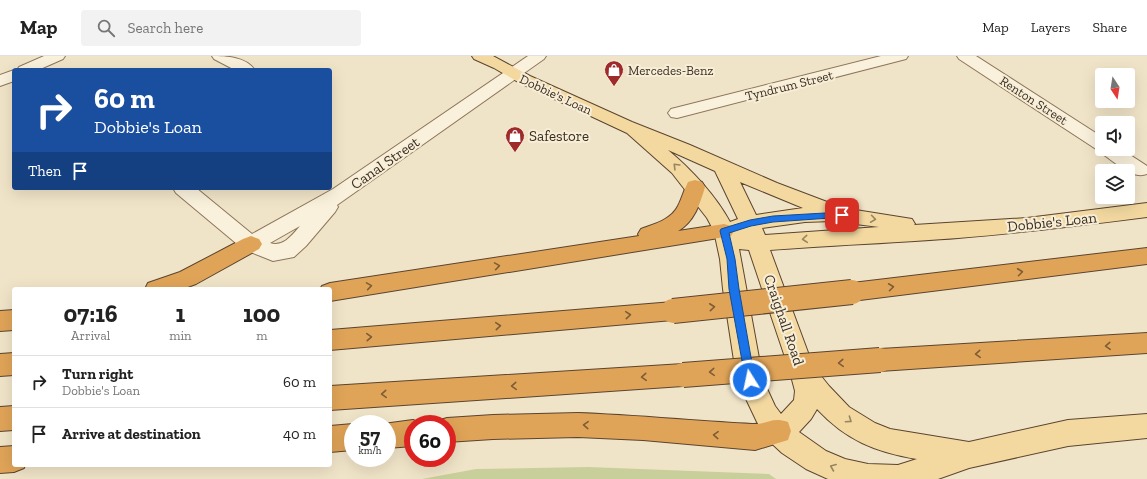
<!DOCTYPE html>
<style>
:root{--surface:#fff;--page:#f2f2f2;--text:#222;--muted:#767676;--line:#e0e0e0}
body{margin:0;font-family:"Zilla Slab",serif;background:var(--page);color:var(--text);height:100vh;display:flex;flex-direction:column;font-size:15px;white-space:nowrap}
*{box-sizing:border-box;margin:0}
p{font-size:13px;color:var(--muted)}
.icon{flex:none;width:22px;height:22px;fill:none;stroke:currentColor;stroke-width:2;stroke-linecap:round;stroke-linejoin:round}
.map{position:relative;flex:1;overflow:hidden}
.side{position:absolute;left:12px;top:231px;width:320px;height:180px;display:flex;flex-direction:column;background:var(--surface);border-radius:4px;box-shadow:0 4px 16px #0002}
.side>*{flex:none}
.top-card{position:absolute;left:12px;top:12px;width:320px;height:122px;border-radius:4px;box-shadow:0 4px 16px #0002;background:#1a4fa0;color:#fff;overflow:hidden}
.needle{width:26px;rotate:168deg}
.tools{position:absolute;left:1095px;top:12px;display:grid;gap:8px}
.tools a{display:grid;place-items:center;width:40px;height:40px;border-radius:4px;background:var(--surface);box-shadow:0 4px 16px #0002;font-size:20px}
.speed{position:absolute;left:344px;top:359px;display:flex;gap:8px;font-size:20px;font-weight:700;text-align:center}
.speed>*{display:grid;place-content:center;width:52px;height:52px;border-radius:50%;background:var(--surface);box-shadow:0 4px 16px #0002;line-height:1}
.speed small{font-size:10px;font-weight:400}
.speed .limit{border:6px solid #d22;background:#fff;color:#111}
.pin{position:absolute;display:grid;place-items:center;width:34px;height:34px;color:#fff;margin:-17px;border-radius:8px;box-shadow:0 2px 6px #0006}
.me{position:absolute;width:44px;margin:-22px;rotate:350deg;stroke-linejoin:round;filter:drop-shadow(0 0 3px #0008)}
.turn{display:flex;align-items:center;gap:14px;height:84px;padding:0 16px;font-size:18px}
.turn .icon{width:52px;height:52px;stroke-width:2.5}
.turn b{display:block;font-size:28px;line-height:34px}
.then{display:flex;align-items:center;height:38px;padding:0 16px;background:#0003;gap:8px;font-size:15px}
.eta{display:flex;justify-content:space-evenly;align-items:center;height:68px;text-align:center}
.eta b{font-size:24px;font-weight:700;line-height:28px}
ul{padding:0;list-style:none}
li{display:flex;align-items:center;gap:12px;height:52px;padding:0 16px;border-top:1px solid var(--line)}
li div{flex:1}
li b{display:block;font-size:15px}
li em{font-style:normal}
header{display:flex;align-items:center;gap:24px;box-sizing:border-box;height:56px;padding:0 20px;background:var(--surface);border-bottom:1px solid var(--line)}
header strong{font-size:19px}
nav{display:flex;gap:22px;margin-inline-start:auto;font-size:14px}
.search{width:280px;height:36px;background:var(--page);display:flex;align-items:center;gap:10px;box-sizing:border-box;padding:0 14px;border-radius:4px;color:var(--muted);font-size:15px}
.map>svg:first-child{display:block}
.green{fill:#c9cf9b}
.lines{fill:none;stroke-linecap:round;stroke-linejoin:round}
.minor-casing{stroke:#8d765c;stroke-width:2}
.major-casing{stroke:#5b4430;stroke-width:2}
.highway-casing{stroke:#5b4430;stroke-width:2}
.minor{fill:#faf1dc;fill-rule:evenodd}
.major{fill:#f3d9a0;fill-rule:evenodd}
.highway{fill:#e0a458;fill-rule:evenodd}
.highway-bridge-casing{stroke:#5b4430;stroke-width:26;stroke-linecap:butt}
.highway-bridge{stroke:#e0a458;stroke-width:24}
.oneway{stroke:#988460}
.oneway2{stroke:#7e5d36}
.route{fill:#1a73e8;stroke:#114b97}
.labels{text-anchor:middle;stroke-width:4;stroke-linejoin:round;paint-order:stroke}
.far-poi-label{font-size:13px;fill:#3d2e20;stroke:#f7eed8;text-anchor:start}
.far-street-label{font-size:13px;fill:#3d2e20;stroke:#f7eed8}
.poi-label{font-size:15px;fill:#3d2e20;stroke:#f7eed8;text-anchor:start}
.street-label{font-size:15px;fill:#3d2e20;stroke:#f7eed8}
</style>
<header>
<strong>Map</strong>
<div class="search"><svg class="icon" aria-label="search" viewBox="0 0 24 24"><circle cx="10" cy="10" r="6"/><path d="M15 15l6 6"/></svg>Search here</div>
<nav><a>Map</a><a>Layers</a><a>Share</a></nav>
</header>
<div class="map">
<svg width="1147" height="423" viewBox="0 0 1147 423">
<rect width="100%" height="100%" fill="#f0e4c8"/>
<!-- green -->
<path class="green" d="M 588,411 L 769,418 L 776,423 L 422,423 L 476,413 Z"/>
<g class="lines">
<!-- minor casing -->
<g class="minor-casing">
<path id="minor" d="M 44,0 L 65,0 L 63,3 L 38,14 L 17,14 L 19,11 Z
M 212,0 C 227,0 246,1 255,14 L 235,14 L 214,3 Z
M 528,0 L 546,0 L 544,3 L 337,149 L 338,151 L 335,156 L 306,190 L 294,201 L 273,205 L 243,193 L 176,137 L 173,132 L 196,132 L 252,178 L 333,133 ZM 300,170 C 293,178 283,192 270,187 Z
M 881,0 L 908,0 L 906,3 L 677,62 L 671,61 L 668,57 L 671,53 Z
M 957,0 L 976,0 L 1102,81 L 1102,93 L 1121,93 L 1147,110 L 1147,118 C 1132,124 1114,105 1101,97 L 1100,94 L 1096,93 L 959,3 Z
M 14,14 L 14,25 L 0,30 L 0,19 Z"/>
</g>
<!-- major casing -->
<g class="major-casing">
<path id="major" d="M 472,0 L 493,0 L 530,20 L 632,66 L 690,89 L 777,127 L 843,152 L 912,163 L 915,168 L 914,169 L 1027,162 L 1147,147 L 1147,161 C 1084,169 1021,177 958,182 C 895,187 833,189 770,194 L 813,310 L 829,330 L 849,351 L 875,367 L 890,373 L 969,386 L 1068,364 L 1147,358 L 1147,382 L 1068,390 L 969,412 L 938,423 L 828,423 L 806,413 L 782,397 L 768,384 L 757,366 L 737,324 L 723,233 L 720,203 L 714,175 L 707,162 L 672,117 L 627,77 L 518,26 L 494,12 L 474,3 ZM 668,94 L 715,115 L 738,163 L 730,166 C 716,140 691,113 668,94 ZM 740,126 L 803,152 L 756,159 ZM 832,165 L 879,171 L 765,179 L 762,172 L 805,166 ZM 739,193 L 749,194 L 790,316 L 795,335 L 794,344 L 781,358 L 775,350 L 763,324 ZM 817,353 C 846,384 875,396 917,403 L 898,409 L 868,408 L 845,403 L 826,395 L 799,376 L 811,363 Z"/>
</g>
<!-- highway casing -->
<g class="highway-casing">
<path id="highway" d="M 695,124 L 702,126 L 705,131 C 700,148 694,166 678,175 L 724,168 L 731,170 L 734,175 L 731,180 L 330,245 L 330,233 L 320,233 L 322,230 L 330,227 L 639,180 L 638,178 L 641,173 C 654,168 671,164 678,150 C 682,142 684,134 688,126 Z
M 251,180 L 259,183 L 262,188 L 259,193 L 196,228 L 182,233 L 145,233 L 148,227 L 180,216 L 243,183 Z
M 1147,192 L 1147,208 L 852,245 L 844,242 L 841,236 L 844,230 L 852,227 Z
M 673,246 L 681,248 L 685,255 L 681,262 L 673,264 L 330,294 L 330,274 Z
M 14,254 L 14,274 L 0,275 L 0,255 Z
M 1147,277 L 1147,297 L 880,315 L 871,311 L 868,304 L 871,297 L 880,293 Z
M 14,297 L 14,319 L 0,320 L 0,298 Z
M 683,308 L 692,311 L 696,319 L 692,327 L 683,330 L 330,354 L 330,330 Z
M 14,350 L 14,374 L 0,375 L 0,351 Z
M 578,357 C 636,359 694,365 752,368 C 767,369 771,360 788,366 L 791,375 L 788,384 L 755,394 L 643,384 L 578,381 L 493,383 L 447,386 L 447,368 L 436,368 L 437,365 L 447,362 L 493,359 Z
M 413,364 L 422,368 L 413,368 L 413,390 L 387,392 L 387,368 L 383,368 Z
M 353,368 L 353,394 L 330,396 L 330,370 Z
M 14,390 L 14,409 L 25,409 L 24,412 L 14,416 L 0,417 L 0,391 Z"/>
</g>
<!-- minor -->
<use href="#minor" class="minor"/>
<!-- major -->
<use href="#major" class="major"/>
<!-- highway -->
<use href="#highway" class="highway"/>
<!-- highway-bridge casing -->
<g class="highway-bridge-casing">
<path id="highway-bridge" d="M 673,255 L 852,236
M 683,319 L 880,304"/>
</g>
<!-- highway-bridge -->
<use href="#highway-bridge" class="highway-bridge"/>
</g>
<!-- one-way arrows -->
<defs><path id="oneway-chevron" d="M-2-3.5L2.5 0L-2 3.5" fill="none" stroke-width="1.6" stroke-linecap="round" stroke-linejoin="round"/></defs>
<g class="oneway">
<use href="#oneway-chevron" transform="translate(676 110) rotate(-135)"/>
<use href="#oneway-chevron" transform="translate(873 163) rotate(8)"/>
<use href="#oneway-chevron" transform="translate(805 183) rotate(175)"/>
<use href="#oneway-chevron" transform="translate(849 364) rotate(34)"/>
<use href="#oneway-chevron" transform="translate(833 411) rotate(-158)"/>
</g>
<g class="oneway2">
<use href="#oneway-chevron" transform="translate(497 210) rotate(-9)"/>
<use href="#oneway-chevron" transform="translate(1020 216) rotate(-7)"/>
<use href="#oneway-chevron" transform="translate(369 230) rotate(-9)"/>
<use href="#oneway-chevron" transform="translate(891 231) rotate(-7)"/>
<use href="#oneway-chevron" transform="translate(712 251) rotate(-6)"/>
<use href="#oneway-chevron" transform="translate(628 259) rotate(-5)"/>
<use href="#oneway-chevron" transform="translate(498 270) rotate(-5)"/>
<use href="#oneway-chevron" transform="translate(369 281) rotate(-4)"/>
<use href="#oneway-chevron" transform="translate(1108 290) rotate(176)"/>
<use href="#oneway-chevron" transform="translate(978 298) rotate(176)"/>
<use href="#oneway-chevron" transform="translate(841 307) rotate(176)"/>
<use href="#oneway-chevron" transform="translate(712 316) rotate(176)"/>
<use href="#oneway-chevron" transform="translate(644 321) rotate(176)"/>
<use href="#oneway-chevron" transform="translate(514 330) rotate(176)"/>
<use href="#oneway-chevron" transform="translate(384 338) rotate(176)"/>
<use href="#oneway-chevron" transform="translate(586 369) rotate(-177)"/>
<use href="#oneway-chevron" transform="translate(716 379) rotate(-177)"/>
</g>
<!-- route -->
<path class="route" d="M 842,156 L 846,159 L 845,161 L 773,166 L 751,170 L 729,177 L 735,203 L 739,233 L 755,324 L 754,327 L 750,328 L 746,327 L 729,233 L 727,203 L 720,175 L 721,173 L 750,164 L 773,160 Z"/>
<!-- icons -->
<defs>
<g id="shop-pin" transform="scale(1)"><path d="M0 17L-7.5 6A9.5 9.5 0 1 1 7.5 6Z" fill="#9e2a2b" stroke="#f7eed8"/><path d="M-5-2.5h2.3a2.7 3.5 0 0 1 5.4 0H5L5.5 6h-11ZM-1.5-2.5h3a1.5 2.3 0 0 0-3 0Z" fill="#fff"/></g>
</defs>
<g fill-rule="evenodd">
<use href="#shop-pin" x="614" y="14"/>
<use href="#shop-pin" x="515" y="80"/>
</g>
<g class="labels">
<!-- far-poi labels -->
<g class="far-poi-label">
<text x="628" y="19">Mercedes-Benz</text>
</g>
<!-- far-street labels -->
<g class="far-street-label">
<text transform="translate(789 29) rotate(-14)" y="5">Tyndrum Street</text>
<text transform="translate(556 38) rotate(25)" y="5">Dobbie's Loan</text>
<text transform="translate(1034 44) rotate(33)" y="5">Renton Street</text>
</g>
<!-- poi labels -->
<g class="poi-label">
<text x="529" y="85">Safestore</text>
</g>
<!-- street labels -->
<g class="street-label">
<text transform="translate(385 107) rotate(-35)" y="5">Canal Street</text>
<text transform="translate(1052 166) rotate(-6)" y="5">Dobbie's Loan</text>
<text transform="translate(784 264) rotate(71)" y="5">Craighall Road</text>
</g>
</g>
</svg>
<div class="tools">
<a><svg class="needle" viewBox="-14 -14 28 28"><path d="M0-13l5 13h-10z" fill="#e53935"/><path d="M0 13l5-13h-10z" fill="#767676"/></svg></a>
<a><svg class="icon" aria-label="sound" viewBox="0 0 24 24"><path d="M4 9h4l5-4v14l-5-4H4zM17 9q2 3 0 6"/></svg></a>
<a><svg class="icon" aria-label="layers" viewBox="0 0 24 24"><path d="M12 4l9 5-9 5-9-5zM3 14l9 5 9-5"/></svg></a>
</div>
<div class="speed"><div>57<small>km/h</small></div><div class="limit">60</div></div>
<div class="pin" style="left:842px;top:159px;background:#d93025"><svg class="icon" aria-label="arrive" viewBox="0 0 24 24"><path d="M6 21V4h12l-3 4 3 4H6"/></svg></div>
<svg class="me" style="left:750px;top:324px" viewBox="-20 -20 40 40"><circle r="17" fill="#1a73e8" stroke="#fff" stroke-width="3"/><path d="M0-11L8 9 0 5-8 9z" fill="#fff"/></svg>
<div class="top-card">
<div class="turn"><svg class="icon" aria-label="right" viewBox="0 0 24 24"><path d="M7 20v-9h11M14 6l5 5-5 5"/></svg><div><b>60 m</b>Dobbie's Loan</div></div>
<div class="then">Then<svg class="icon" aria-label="arrive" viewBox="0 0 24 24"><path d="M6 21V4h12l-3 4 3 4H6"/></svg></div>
</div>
<section class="side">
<div class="eta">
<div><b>07:16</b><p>Arrival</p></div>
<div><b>1</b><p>min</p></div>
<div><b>100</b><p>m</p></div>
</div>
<ul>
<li><svg class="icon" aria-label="right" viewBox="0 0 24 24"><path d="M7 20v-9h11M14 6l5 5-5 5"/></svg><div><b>Turn right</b><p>Dobbie's Loan</p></div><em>60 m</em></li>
<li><svg class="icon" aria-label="arrive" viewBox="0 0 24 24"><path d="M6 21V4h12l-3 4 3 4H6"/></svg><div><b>Arrive at destination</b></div><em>40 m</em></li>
</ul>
</section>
</div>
